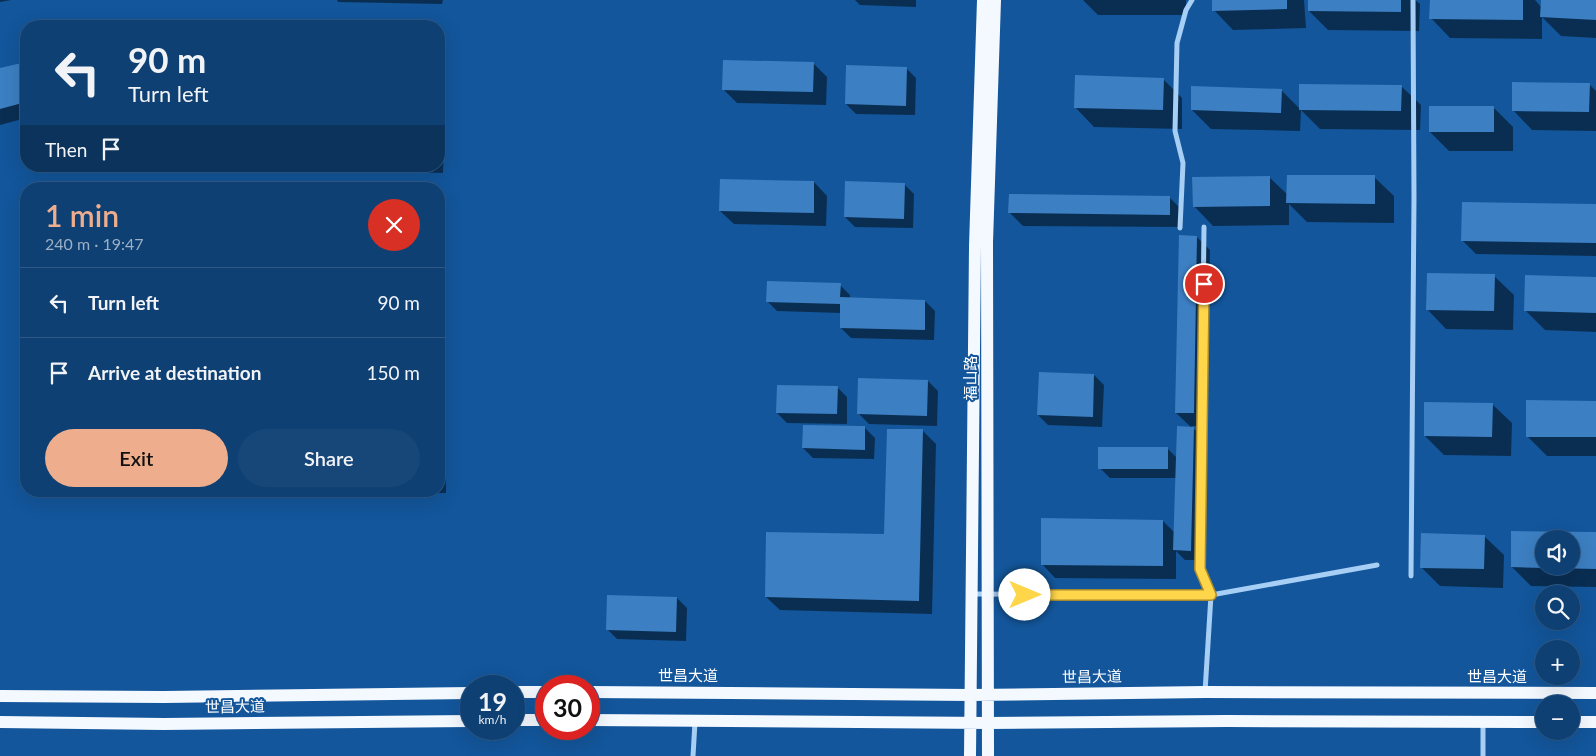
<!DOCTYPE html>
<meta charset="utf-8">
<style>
:root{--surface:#0e4074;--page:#174779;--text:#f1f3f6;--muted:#9bafc5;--line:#2e5986;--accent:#eead8d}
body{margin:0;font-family:Lato,"Noto Sans SC",sans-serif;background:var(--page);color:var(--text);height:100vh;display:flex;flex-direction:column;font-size:19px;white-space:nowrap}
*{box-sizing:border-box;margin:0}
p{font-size:16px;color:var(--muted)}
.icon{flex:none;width:28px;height:28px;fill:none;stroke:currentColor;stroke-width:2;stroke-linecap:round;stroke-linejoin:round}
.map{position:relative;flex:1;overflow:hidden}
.panel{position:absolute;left:20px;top:182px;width:425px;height:315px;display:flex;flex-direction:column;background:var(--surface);border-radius:20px;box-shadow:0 5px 20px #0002,0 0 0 1px var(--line)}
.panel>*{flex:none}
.guide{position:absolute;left:20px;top:20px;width:425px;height:152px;border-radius:20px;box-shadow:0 5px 20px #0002,0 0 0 1px var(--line);background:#0e4074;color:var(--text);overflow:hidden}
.buttons{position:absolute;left:1535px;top:530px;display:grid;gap:10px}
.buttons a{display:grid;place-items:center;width:45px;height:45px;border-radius:50%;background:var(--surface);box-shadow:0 5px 20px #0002,0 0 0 1px var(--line);font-size:25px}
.speed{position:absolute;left:460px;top:675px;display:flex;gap:10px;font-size:25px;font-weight:700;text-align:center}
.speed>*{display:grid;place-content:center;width:65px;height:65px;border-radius:50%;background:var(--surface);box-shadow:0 5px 20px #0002,0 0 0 1px var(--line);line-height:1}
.speed small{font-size:12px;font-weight:400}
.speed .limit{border:8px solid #d22;background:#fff;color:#111}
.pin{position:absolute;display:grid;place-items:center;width:42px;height:42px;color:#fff;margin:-21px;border:2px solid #fff;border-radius:50%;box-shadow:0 1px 5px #0007}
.me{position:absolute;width:55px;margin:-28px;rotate:90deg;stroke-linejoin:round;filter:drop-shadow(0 0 4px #0008)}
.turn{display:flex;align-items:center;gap:18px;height:105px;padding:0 25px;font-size:22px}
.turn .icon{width:65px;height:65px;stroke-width:2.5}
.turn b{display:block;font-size:35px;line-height:42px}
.then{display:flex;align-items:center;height:48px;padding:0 25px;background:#0003;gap:10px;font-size:19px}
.round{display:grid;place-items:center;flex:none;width:52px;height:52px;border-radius:26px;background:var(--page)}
.overview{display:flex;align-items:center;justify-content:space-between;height:85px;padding:0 25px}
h1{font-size:30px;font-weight:600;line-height:38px;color:var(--accent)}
.button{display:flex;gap:10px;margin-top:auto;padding:10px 25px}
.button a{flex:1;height:58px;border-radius:30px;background:var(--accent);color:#111;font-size:20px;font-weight:600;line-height:58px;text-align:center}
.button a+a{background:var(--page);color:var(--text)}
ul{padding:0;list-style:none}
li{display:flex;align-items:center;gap:15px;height:70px;padding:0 25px;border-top:1px solid var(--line)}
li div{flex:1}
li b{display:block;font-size:19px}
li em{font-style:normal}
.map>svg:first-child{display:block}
.shadow{fill:#0007;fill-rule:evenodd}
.building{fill:#3c7fc2}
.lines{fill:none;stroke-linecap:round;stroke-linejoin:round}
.street{stroke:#a7cef4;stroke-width:5}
.primary{stroke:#f4f9ff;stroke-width:12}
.route-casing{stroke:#a68a30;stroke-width:12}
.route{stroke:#ffd54a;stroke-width:9}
.labels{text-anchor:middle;stroke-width:4;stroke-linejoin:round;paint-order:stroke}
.street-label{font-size:15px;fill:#fff;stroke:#13569b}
</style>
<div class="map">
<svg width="1596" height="756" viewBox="0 0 1596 756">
<rect width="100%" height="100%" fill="#13569b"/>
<!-- shadow -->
<path class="shadow" d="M 0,0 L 11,0 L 0,2 Z
M 337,0 L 443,0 L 442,4 L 338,2 Z
M 855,0 L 916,0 L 916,7 L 860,5 Z
M 1083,0 L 1186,0 L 1186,15 L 1098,15 Z
M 1213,0 L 1304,0 L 1306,28 L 1233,30 L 1214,10 Z
M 1309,0 L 1415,0 L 1420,4 L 1419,31 L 1328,30 L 1309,11 Z
M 1431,0 L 1535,0 L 1542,8 L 1543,0 L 1596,0 L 1596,38 L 1561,36 L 1542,17 L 1542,39 L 1450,38 L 1431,18 Z
M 439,57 L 442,60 L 441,90 L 439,90 Z
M 26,63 L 26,118 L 0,125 L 0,70 Z
M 813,63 L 827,77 L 826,105 L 737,103 L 723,89 Z
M 906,68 L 916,78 L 915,115 L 856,114 L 846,104 Z
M 1163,79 L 1182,98 L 1182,129 L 1094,127 L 1075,107 Z
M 1589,84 L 1596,91 L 1596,131 L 1532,130 L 1513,110 Z
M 1401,86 L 1421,105 L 1420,130 L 1320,129 L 1301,110 L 1300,131 L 1211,129 L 1192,110 L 1281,90 L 1300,109 Z
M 1493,107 L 1513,127 L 1513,151 L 1449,151 L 1430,132 Z
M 439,136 L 444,140 L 443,173 L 351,170 L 347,166 L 439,166 Z
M 1269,177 L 1288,195 L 1374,177 L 1394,196 L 1394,223 L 1307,222 L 1289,204 L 1289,225 L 1213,226 L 1194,206 Z
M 814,182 L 827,196 L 826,226 L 734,224 L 720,211 Z
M 904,184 L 914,194 L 913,228 L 855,227 L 845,217 Z
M 1169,197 L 1183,211 L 1182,227 L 1023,226 L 1010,213 Z
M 1596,205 L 1596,256 L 1476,254 L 1462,240 Z
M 439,227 L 441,230 L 440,256 L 439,256 Z
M 1197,237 L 1210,250 L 1207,426 L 1191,426 L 1203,438 L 1200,560 L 1185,560 L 1176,551 L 1176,579 L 1055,578 L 1042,564 L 1163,521 L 1175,533 L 1176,478 L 1110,478 L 1100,468 L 1167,448 L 1177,458 L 1192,428 L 1176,413 Z
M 1494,276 L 1514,295 L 1513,330 L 1446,329 L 1427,309 Z
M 1596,278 L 1596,332 L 1545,330 L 1526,311 Z
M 840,285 L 850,295 L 850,299 L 925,301 L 935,311 L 934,340 L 851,338 L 841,328 L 841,313 L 777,311 L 767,301 Z
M 1094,375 L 1104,385 L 1102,427 L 1048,425 L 1038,415 Z
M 928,381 L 938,391 L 937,426 L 869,424 L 859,414 Z
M 837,387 L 847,397 L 847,424 L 787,423 L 777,413 Z
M 1596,402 L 1596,456 L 1547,456 L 1527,436 Z
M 1492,404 L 1512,423 L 1511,456 L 1444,455 L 1425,436 Z
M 865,428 L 875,438 L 874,459 L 813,458 L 803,448 Z
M 923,431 L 936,444 L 932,614 L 780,610 L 766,597 L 886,536 Z
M 439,462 L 446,469 L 446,493 L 336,493 L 335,491 L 439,491 Z
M 193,491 L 304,491 L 304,494 L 196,494 Z
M 1513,532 L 1596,533 L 1596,587 L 1531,586 L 1512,567 ZM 1544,539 L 1571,539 L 1571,566 L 1544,566 Z
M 1484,536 L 1504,555 L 1503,588 L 1440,586 L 1421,567 Z
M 677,598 L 687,608 L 686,641 L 617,639 L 607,629 Z"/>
<!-- building -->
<path class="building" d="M 1212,0 L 1287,0 L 1287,9 L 1212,11 Z
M 1308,0 L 1401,0 L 1401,12 L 1308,11 Z
M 1430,0 L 1523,0 L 1523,20 L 1429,19 Z
M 1541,0 L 1596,0 L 1596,20 L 1540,17 Z
M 723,60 L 814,62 L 813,92 L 722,90 Z
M 26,62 L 26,102 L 0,109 L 0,68 Z
M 846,65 L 907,67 L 906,106 L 845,104 Z
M 1075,75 L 1164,78 L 1163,110 L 1074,108 Z
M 1512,82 L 1590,83 L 1589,112 L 1512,111 Z
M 1299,84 L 1402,85 L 1401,111 L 1299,110 Z
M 1191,86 L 1282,89 L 1281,113 L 1191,110 Z
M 1429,106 L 1494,106 L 1494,132 L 1429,132 Z
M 1287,175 L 1375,175 L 1375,204 L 1286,203 Z
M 1270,176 L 1270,206 L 1193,207 L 1192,177 Z
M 720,179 L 814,181 L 814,213 L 719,211 Z
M 845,181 L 905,183 L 904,219 L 844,217 Z
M 1009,194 L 1170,196 L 1170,215 L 1008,213 Z
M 1462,202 L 1596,204 L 1596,243 L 1461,241 Z
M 1179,235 L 1197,236 L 1194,413 L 1175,413 Z
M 1427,273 L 1495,274 L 1494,311 L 1426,310 Z
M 1525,275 L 1596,277 L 1596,313 L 1524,311 Z
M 767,281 L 841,283 L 840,297 L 925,300 L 925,330 L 840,328 L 840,304 L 766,302 Z
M 1039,372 L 1094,374 L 1093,417 L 1037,415 Z
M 858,378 L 928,380 L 927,416 L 857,414 Z
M 777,385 L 838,386 L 837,414 L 776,413 Z
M 1526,400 L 1596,401 L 1596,437 L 1526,437 Z
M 1424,402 L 1493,403 L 1492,437 L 1424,436 Z
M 803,425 L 865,426 L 865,450 L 802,448 Z
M 1177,426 L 1194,427 L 1191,551 L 1173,550 Z
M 887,429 L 923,429 L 919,601 L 765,597 L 766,532 L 884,534 Z
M 1098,447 L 1168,447 L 1168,469 L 1098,469 Z
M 1041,518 L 1163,520 L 1163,566 L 1041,565 Z
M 1511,531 L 1596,532 L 1596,569 L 1549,568 L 1549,566 L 1571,566 L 1571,539 L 1544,539 L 1544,568 L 1511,567 Z
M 1421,533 L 1485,535 L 1484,569 L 1420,568 Z
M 607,595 L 677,597 L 676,632 L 606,630 Z"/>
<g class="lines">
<!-- street -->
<path class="street" d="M 1204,227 L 1200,569 L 1211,595 L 1205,692
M 1180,228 L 1183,163 L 1175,131 L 1177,43 L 1186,10 L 1192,0
M 1411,576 L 1414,198 L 1413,0
M 972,594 L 1211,595 L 1377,565
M 693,756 L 695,722
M 1483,756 L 1483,722"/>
<!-- primary -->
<path class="primary" d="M 514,692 L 546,692
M 589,692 L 971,695 L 1205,692 L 1596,693
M 0,696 L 164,697 L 471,693
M 514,720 L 546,720
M 589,720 L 988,723 L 1227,721 L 1544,722
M 0,722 L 164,724 L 471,721
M 1571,722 L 1596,722
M 970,756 L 975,246 L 983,0
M 988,756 L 987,242 L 995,0"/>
</g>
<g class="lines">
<!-- route casing -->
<g class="route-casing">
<path id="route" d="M 1025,595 L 1211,595 L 1200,569 L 1204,284"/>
</g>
<!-- route -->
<use href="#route" class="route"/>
</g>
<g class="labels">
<!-- street labels -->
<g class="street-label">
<text transform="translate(971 378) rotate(-90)" y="5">福山路</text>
<text x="688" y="681">世昌大道</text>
<text transform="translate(1092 677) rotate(-1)" y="5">世昌大道</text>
<text x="1497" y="682">世昌大道</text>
<text transform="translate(235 707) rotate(-1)" y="5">世昌大道</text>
</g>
</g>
</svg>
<div class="buttons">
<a><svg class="icon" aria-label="sound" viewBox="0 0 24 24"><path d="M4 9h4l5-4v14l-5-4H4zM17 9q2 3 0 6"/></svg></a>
<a><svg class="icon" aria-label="search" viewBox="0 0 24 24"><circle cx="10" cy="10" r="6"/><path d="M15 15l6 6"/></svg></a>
<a>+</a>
<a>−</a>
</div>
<div class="speed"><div>19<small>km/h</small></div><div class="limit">30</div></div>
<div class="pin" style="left:1204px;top:284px;background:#d93025"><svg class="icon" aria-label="arrive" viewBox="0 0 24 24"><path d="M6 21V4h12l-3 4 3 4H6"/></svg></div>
<svg class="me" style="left:1025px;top:595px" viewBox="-20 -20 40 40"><circle r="19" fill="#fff"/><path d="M0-13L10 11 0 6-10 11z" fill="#ffd54a"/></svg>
<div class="guide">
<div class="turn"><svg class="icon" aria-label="left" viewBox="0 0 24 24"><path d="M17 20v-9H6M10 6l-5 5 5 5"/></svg><div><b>90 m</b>Turn left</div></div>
<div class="then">Then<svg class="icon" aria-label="arrive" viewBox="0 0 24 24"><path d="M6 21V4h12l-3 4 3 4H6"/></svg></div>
</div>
<section class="panel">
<div class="overview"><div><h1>1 min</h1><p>240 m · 19:47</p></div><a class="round" style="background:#d93025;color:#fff"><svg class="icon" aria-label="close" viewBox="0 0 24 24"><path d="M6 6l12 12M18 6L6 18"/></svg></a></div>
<ul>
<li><svg class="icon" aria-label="left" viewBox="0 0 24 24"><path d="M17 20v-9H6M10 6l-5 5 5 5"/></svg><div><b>Turn left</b></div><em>90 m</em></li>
<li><svg class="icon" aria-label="arrive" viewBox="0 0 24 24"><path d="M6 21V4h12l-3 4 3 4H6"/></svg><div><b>Arrive at destination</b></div><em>150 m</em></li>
</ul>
<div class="button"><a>Exit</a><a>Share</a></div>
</section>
</div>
